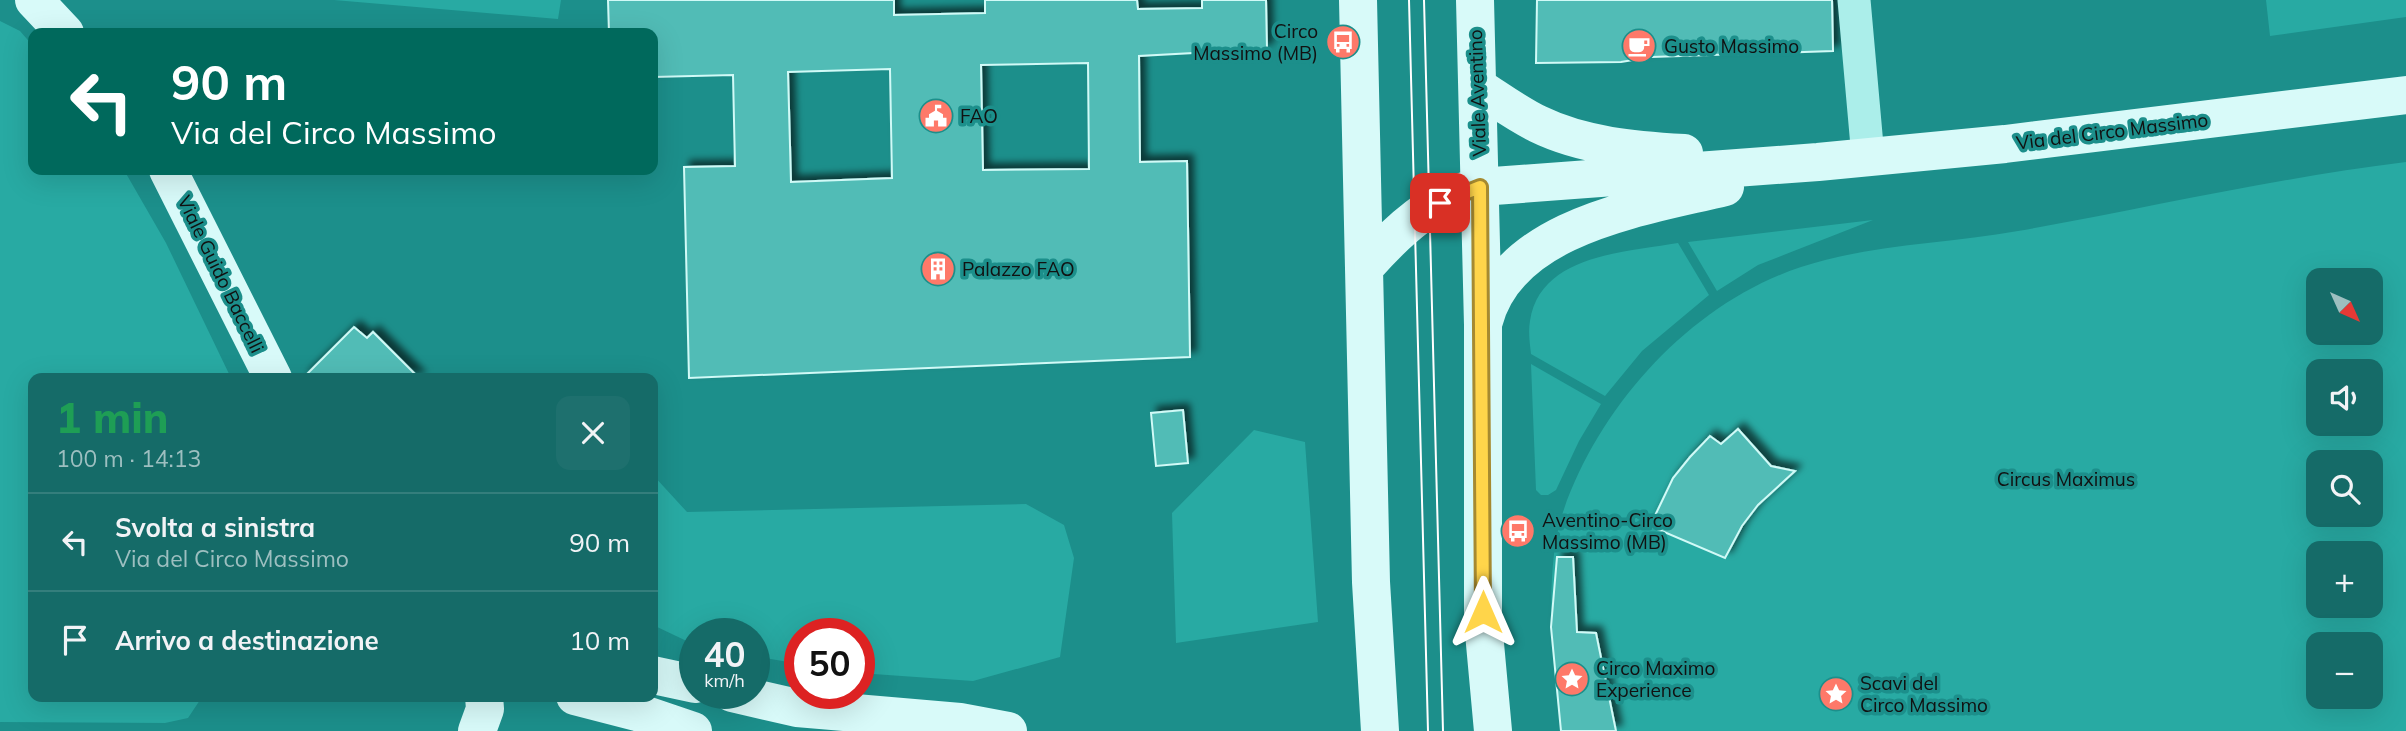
<!DOCTYPE html>
<html lang="it">
<meta charset="utf-8">
<style>
:root{--surface:#156b68;--page:#1e706e;--text:#f1f3f6;--muted:#9dbfc0;--line:#347e7c}
body{margin:0;font-family:Mulish,sans-serif;background:var(--page);color:var(--text);height:100vh;display:flex;flex-direction:column;font-size:26px;white-space:nowrap}
*{box-sizing:border-box;margin:0}
p{font-size:23px;color:var(--muted)}
.icon{flex:none;width:38px;height:38px;fill:none;stroke:currentColor;stroke-width:2;stroke-linecap:round;stroke-linejoin:round}
.map{position:relative;flex:1;overflow:hidden}
.sheet{position:absolute;left:28px;top:373px;width:630px;height:329px;display:flex;flex-direction:column;background:var(--surface);border-radius:14px;box-shadow:0 7px 28px #0002}
.sheet>*{flex:none}
.guide{position:absolute;left:28px;top:28px;width:630px;height:147px;border-radius:14px;box-shadow:0 7px 28px #0002;background:#00695c;color:#fff;overflow:hidden}
.needle{width:46px;rotate:135deg}
.controls{position:absolute;left:2306px;top:268px;display:grid;gap:14px}
.controls a{display:grid;place-items:center;width:77px;height:77px;border-radius:14px;background:var(--surface);box-shadow:0 7px 28px #0002;font-size:35px}
.speed{position:absolute;left:679px;top:618px;display:flex;gap:14px;font-size:35px;font-weight:700;text-align:center}
.speed>*{display:grid;place-content:center;width:91px;height:91px;border-radius:50%;background:var(--surface);box-shadow:0 7px 28px #0002;line-height:1}
.speed small{font-size:18px;font-weight:400}
.speed .limit{border:10px solid #d22;background:#fff;color:#111}
.pin{position:absolute;display:grid;place-items:center;width:60px;height:60px;color:#fff;margin:-30px;border-radius:14px;box-shadow:0 4px 10px #0006}
.me{position:absolute;width:77px;margin:-38px;rotate:0deg;stroke-linejoin:round;filter:drop-shadow(0 0 5px #0008)}
.turn{display:flex;align-items:center;gap:24px;height:147px;padding:0 28px;font-size:32px}
.turn .icon{width:91px;height:91px;stroke-width:2.5}
.turn b{display:block;font-size:49px;line-height:60px}
.round{display:grid;place-items:center;flex:none;width:74px;height:74px;border-radius:14px;background:var(--page)}
.summary{display:flex;align-items:center;justify-content:space-between;height:119px;padding:0 28px}
h1{font-size:42px;font-weight:800;line-height:52px;color:#1e9e55}
ul{padding:0;list-style:none}
li{display:flex;align-items:center;gap:21px;height:98px;padding:0 28px;border-top:2px solid var(--line)}
li div{flex:1}
li b{display:block;font-size:26px}
li em{font-style:normal}
.map>svg:first-child{display:block}
.green{fill:#28aaa3;fill-rule:evenodd}
.building{fill:#51bcb6;stroke:#d1faf7;stroke-width:2;fill-rule:evenodd;filter:url(#shadow)}
.lines{fill:none;stroke-linecap:round;stroke-linejoin:round}
.street{stroke:#abeeea;stroke-width:33}
.secondary{stroke:#d8faf9;stroke-width:38}
.tram{stroke:#fff;stroke-width:2}
.route-casing{stroke:#a68a30;stroke-width:18}
.route{stroke:#ffd54a;stroke-width:12}
.labels{text-anchor:middle;stroke-width:7;stroke-linejoin:round;paint-order:stroke}
.poi-label{font-size:19px;fill:#111;stroke:#1c8f8b;text-anchor:start}
.street-label{font-size:19px;fill:#111;stroke:#1c8f8b}
.park-label{font-size:19px;fill:#111;stroke:#1c8f8b}
</style>
<div class="map">
<svg width="2406" height="731" viewBox="0 0 2406 731">
<defs>
<filter id="shadow"><feDropShadow dx="6" dy="-6" stdDeviation="3.5" flood-color="#0009"/></filter>
</defs>
<rect width="100%" height="100%" fill="#1c8f8b"/>
<!-- green -->
<path class="green" d="M 334,0 L 561,0 L 558,19 Z
M 2266,0 L 2406,0 L 2406,17 L 2270,36 Z
M 0,21 L 20,31 L 33,46 L 33,170 L 124,170 L 166,243 L 231,378 L 33,378 L 33,696 L 202,697 L 188,718 L 165,723 L 0,722 Z
M 2406,162 L 2406,731 L 1561,731 C 1553,668 1543,572 1563,512 C 1600,404 1692,303 1801,267 C 1871,244 1946,244 2018,231 C 2148,208 2275,178 2406,162 ZM 2319,280 L 2371,280 L 2371,332 L 2319,332 ZM 2319,371 L 2371,371 L 2371,424 L 2319,424 ZM 2319,462 L 2371,462 L 2371,514 L 2319,514 ZM 2319,553 L 2371,553 L 2371,606 L 2319,606 ZM 2319,644 L 2371,644 L 2371,696 L 2319,696 Z
M 1873,220 L 1758,265 L 1717,291 L 1688,242 Z
M 1678,243 L 1709,295 L 1642,351 L 1605,396 L 1531,354 C 1530,344 1528,332 1530,321 C 1540,254 1627,252 1678,243 Z
M 1531,364 L 1601,404 L 1579,441 L 1556,490 L 1548,495 L 1541,495 L 1536,490 Z
M 1254,430 L 1305,442 L 1318,622 L 1176,643 L 1172,513 Z
M 653,475 L 687,512 L 1026,504 L 1064,525 L 1074,558 L 1060,657 L 973,681 L 859,673 L 859,634 L 800,634 L 800,664 L 754,656 L 754,634 L 695,634 L 695,645 L 653,625 Z"/>
<!-- building -->
<path class="building" d="M 608,0 L 894,0 L 894,15 L 985,13 L 985,0 L 1137,0 L 1138,9 L 1202,8 L 1202,0 L 1266,0 L 1267,49 L 1139,56 L 1140,162 L 1187,161 L 1190,357 L 689,378 L 684,167 L 735,166 L 733,75 L 653,77 L 653,33 L 609,33 ZM 1088,63 L 1089,169 L 983,170 L 981,65 ZM 890,69 L 892,178 L 791,182 L 788,72 Z
M 1537,0 L 1832,0 L 1833,51 L 1651,57 L 1621,62 L 1536,63 Z
M 354,327 L 367,338 L 373,332 L 419,378 L 303,378 Z
M 1183,410 L 1188,463 L 1156,466 L 1151,413 Z
M 1738,429 L 1771,466 L 1795,471 L 1758,505 L 1742,526 L 1725,558 L 1650,526 L 1673,478 L 1690,457 L 1710,436 L 1721,444 Z
M 1557,557 L 1573,557 L 1577,632 L 1596,633 L 1616,731 L 1561,731 L 1551,627 Z"/>
<g class="lines">
<!-- street -->
<path class="street" d="M 1854,0 L 1868,157"/>
<!-- secondary -->
<path class="secondary" d="M 34,0 L 65,33
M 1358,0 L 1371,582 L 1380,731
M 1475,0 L 1483,325 L 1483,622 L 1493,731
M 1478,87 C 1497,99 1517,114 1538,124 C 1583,146 1635,150 1684,153
M 168,170 L 273,378
M 1366,266 C 1396,232 1434,196 1480,187 L 1818,162 L 2005,144 L 2406,95
M 1484,321 C 1509,225 1644,207 1725,187
M 653,675 L 695,684
M 732,693 L 797,708 L 960,722 L 1008,731
M 575,696 L 637,712 L 693,731
M 477,731 L 485,709 L 484,696"/>
<!-- tram -->
<path class="tram" d="M 1409,0 L 1428,731
M 1424,0 L 1443,731"/>
</g>
<g class="lines">
<!-- route casing -->
<g class="route-casing">
<path id="route" d="M 1440,203 L 1480,187 L 1483,612"/>
</g>
<!-- route -->
<use href="#route" class="route"/>
</g>
<!-- icons -->
<defs>
<g id="bus-disc" transform="scale(1.75)"><circle r="9.5" fill="#fe7969" stroke="#1c8f8b"/><path d="M-5-6H5V4H4V6H2V4H-2V6H-4V4H-5ZM-3.5-4V0h7V-4ZM-3.5 1.2v1.5H-2V1.2ZM2 1.2v1.5H3.5V1.2Z" fill="#fff"/></g>
<g id="cafe-disc" transform="scale(1.75)"><circle r="9.5" fill="#fe7969" stroke="#1c8f8b"/><path d="M-5.5-4.5H6V0H3Q3 3.5 0 3.5H-2.5Q-5.5 3.5-5.5 0ZM3-3.2v2h1.7v-2ZM-6 4.5H4V6H-6Z" fill="#fff"/></g>
<g id="civic-disc" transform="scale(1.75)"><circle r="9.5" fill="#fe7969" stroke="#1c8f8b"/><path d="M-.6-6.5H3V-4.5H.6V-3L4-1V1h2V6H-6V1h2V-1L-.6-3ZM-1.2 2.5V6h2.4V2.5Z" fill="#fff"/></g>
<g id="building-disc" transform="scale(1.75)"><circle r="9.5" fill="#fe7969" stroke="#1c8f8b"/><path d="M-4-6H4V6H1V3H-1V6H-4ZM-2.5-4.3h1.7v1.8h-1.7ZM.8-4.3h1.7v1.8H.8ZM-2.5-1h1.7V.8h-1.7ZM.8-1h1.7V.8H.8Z" fill="#fff"/></g>
<g id="sight-disc" transform="scale(1.75)"><circle r="9.5" fill="#fe7969" stroke="#1c8f8b"/><path d="M0-6L1.8-2.2L6-1.7L2.9 1.2L3.7 5.4L0 3.3L-3.7 5.4L-2.9 1.2L-6-1.7L-1.8-2.2Z" fill="#fff"/></g>
</defs>
<g fill-rule="evenodd">
<use href="#bus-disc" x="1343" y="42"/>
<use href="#cafe-disc" x="1639" y="46"/>
<use href="#civic-disc" x="936" y="116"/>
<use href="#building-disc" x="938" y="269"/>
<use href="#bus-disc" x="1518" y="531"/>
<use href="#sight-disc" x="1572" y="679"/>
<use href="#sight-disc" x="1836" y="694"/>
</g>
<g class="labels">
<!-- poi labels -->
<g class="poi-label">
<text x="1318" y="38" text-anchor="end">Circo<tspan x="1318" dy="22">Massimo (MB)</tspan></text>
<text x="1664" y="53">Gusto Massimo</text>
<text x="960" y="123">FAO</text>
<text x="962" y="276">Palazzo FAO</text>
<text x="1542" y="527">Aventino-Circo<tspan x="1542" dy="22">Massimo (MB)</tspan></text>
<text x="1596" y="675">Circo Maximo<tspan x="1596" dy="22">Experience</tspan></text>
<text x="1860" y="690">Scavi del<tspan x="1860" dy="22">Circo Massimo</tspan></text>
</g>
<!-- street labels -->
<g class="street-label">
<text transform="translate(1477 93) rotate(-92)" y="7">Viale Aventino</text>
<text transform="translate(2112 131) rotate(-7)" y="7">Via del Circo Massimo</text>
<text transform="translate(221 274) rotate(64)" y="7">Viale Guido Baccelli</text>
</g>
<!-- park labels -->
<g class="park-label">
<text x="2066" y="486">Circus Maximus</text>
</g>
</g>
</svg>
<div class="controls">
<a><svg class="needle" viewBox="-14 -14 28 28"><path d="M0-13l5 13h-10z" fill="#e53935"/><path d="M0 13l5-13h-10z" fill="#9dbfc0"/></svg></a>
<a><svg class="icon" aria-label="sound" viewBox="0 0 24 24"><path d="M4 9h4l5-4v14l-5-4H4zM17 9q2 3 0 6"/></svg></a>
<a><svg class="icon" aria-label="search" viewBox="0 0 24 24"><circle cx="10" cy="10" r="6"/><path d="M15 15l6 6"/></svg></a>
<a>+</a>
<a>−</a>
</div>
<div class="speed"><div>40<small>km/h</small></div><div class="limit">50</div></div>
<div class="pin" style="left:1440px;top:203px;background:#d93025"><svg class="icon" aria-label="arrive" viewBox="0 0 24 24"><path d="M6 21V4h12l-3 4 3 4H6"/></svg></div>
<svg class="me" style="left:1483px;top:612px" viewBox="-20 -20 40 40"><path d="M0-17L14 15 0 8-14 15z" fill="#ffd54a" stroke="#fff" stroke-width="4"/></svg>
<div class="guide">
<div class="turn"><svg class="icon" aria-label="left" viewBox="0 0 24 24"><path d="M17 20v-9H6M10 6l-5 5 5 5"/></svg><div><b>90 m</b>Via del Circo Massimo</div></div>
</div>
<section class="sheet">
<div class="summary"><div><h1>1 min</h1><p>100 m · 14:13</p></div><a class="round"><svg class="icon" aria-label="close" viewBox="0 0 24 24"><path d="M6 6l12 12M18 6L6 18"/></svg></a></div>
<ul>
<li><svg class="icon" aria-label="left" viewBox="0 0 24 24"><path d="M17 20v-9H6M10 6l-5 5 5 5"/></svg><div><b>Svolta a sinistra</b><p>Via del Circo Massimo</p></div><em>90 m</em></li>
<li><svg class="icon" aria-label="arrive" viewBox="0 0 24 24"><path d="M6 21V4h12l-3 4 3 4H6"/></svg><div><b>Arrivo a destinazione</b></div><em>10 m</em></li>
</ul>
</section>
</div>
